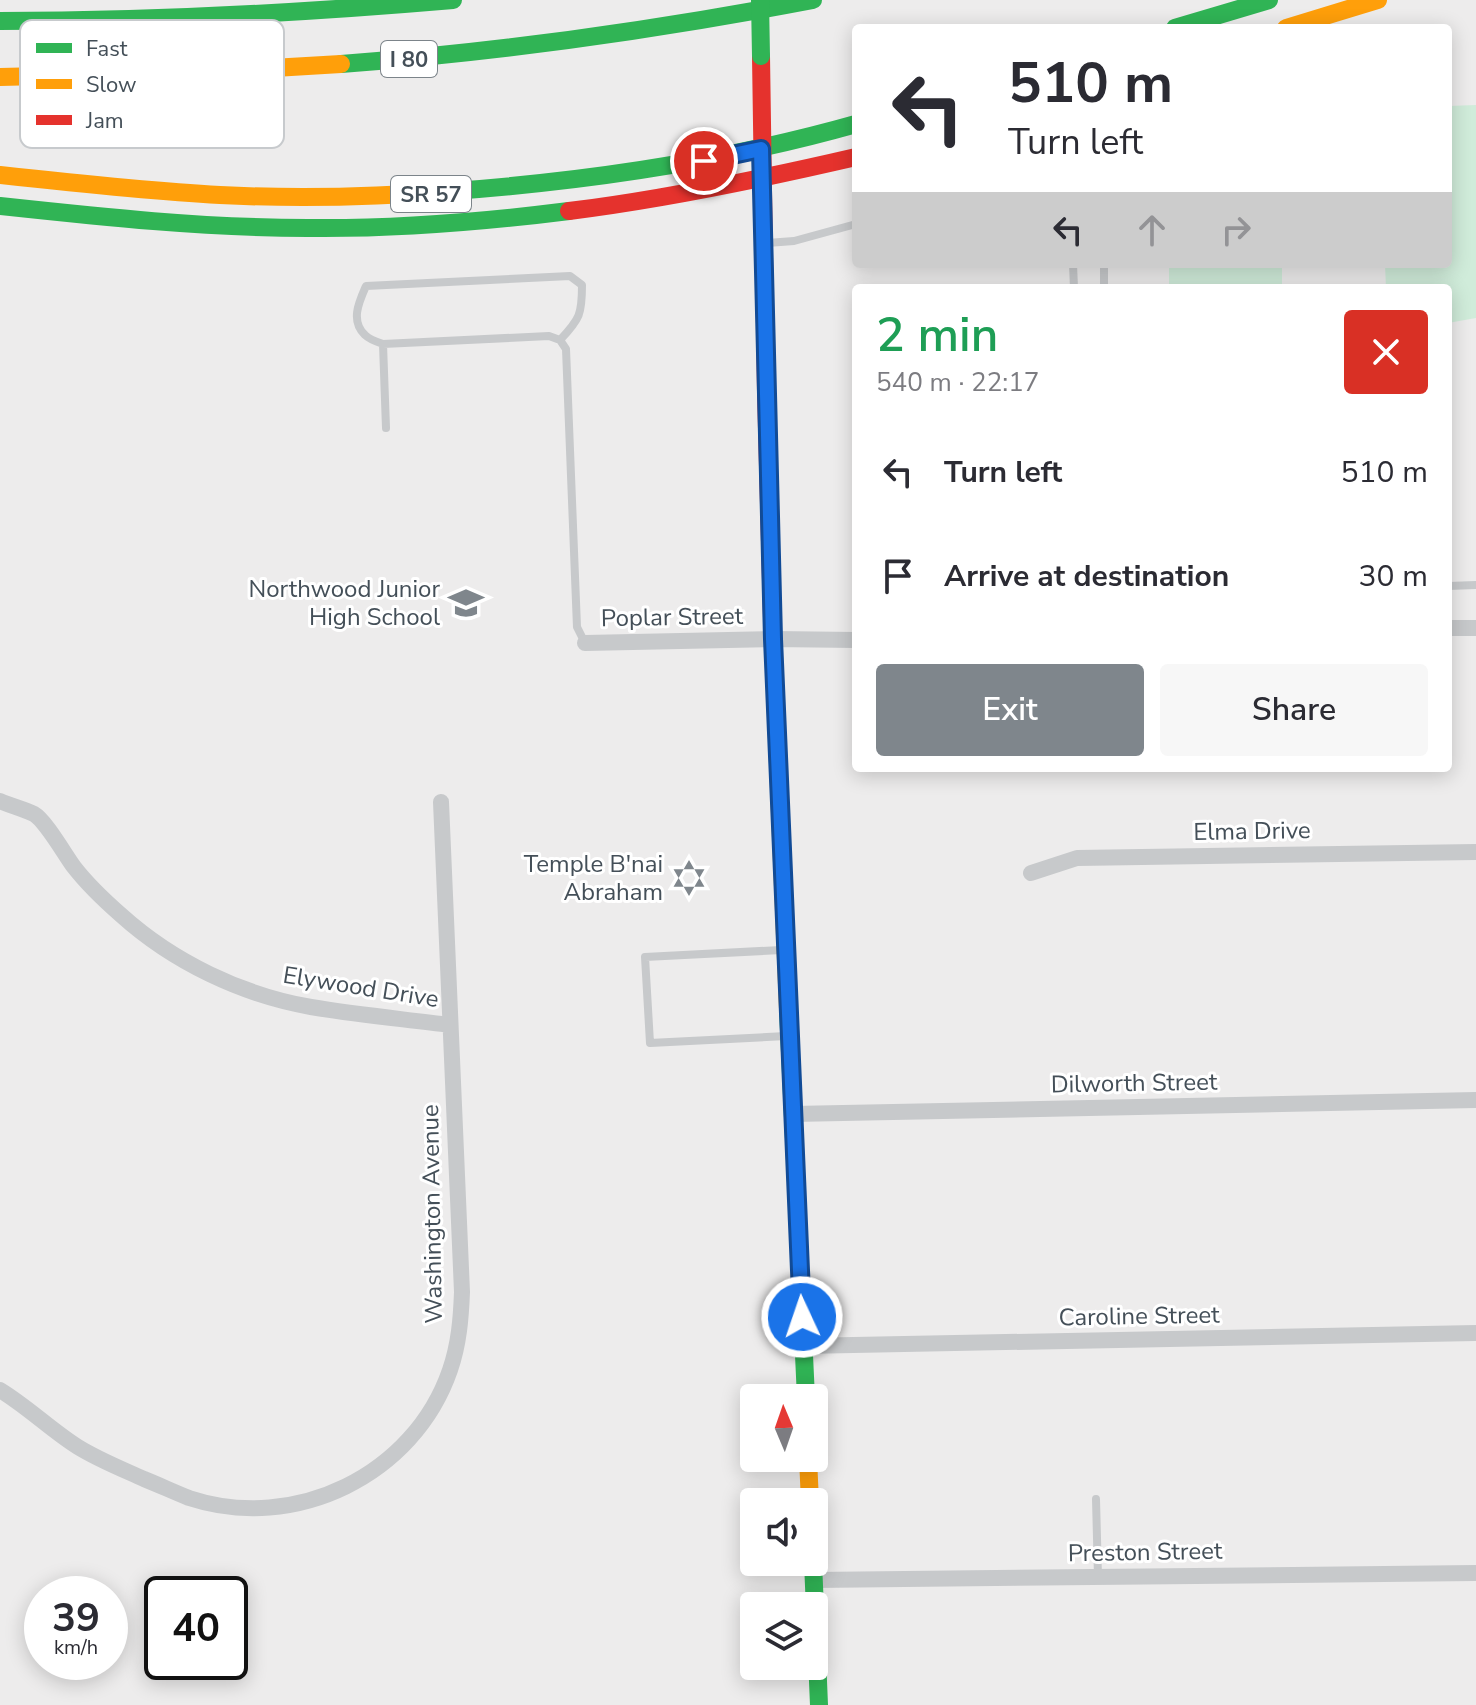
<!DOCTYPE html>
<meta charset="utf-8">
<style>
:root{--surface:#fff;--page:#f7f7f7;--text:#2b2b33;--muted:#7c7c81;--accent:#7f868c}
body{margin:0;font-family:"Nunito Sans",sans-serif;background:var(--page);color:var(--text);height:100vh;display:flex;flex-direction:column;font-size:30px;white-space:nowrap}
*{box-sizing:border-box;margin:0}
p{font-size:26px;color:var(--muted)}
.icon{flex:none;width:44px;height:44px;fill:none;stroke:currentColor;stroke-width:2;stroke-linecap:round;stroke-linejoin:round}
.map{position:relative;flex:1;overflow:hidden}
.side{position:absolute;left:852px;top:284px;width:600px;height:488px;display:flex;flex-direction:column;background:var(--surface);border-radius:8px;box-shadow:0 4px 20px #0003}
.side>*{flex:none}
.banner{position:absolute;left:852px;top:24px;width:600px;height:244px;border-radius:8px;box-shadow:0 4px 20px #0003;background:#fff;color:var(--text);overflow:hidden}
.needle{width:52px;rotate:358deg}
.fabs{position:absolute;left:740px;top:1384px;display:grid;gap:16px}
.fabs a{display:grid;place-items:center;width:88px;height:88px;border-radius:8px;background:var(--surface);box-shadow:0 4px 20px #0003;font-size:40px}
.speed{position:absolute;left:24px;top:1576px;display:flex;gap:16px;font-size:40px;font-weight:700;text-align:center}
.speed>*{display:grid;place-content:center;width:104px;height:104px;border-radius:50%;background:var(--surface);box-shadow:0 4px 20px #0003;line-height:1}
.speed small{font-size:20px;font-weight:400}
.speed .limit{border:4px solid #111;border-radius:12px;background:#fff;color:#111}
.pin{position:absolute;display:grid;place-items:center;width:68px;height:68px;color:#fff;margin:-34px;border:4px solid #fff;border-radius:50%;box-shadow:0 2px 8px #0007}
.me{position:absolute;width:88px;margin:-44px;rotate:357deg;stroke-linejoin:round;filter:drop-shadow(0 0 6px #0008)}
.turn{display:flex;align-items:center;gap:28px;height:168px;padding:0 24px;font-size:36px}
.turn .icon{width:104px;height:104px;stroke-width:2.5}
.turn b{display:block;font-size:56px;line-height:68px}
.lanes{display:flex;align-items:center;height:76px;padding:0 24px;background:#0003;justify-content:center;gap:40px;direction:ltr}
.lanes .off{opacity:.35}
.round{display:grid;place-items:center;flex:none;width:84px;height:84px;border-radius:8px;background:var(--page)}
.head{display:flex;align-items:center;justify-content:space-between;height:136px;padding:0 24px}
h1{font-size:48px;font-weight:600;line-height:60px;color:#1e9e55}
.action{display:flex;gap:16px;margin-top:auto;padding:16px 24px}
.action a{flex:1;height:92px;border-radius:8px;background:var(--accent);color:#fff;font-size:32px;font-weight:600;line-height:92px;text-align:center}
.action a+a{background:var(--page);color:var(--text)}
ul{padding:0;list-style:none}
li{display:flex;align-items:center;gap:24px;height:104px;padding:0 24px}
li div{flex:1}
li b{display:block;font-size:30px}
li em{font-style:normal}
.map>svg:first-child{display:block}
.green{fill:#d0ecda}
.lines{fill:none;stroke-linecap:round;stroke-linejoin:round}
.lane{stroke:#c7c9cb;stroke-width:8}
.street{stroke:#c7c9cb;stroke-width:16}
.fast{stroke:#30b455;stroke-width:18}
.slow{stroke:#ff9f0a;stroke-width:18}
.jam{stroke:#e5322d;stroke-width:18}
.fast-bridge{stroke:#30b455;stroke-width:18}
.route-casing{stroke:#114b97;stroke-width:20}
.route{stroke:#1a73e8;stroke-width:14}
.labels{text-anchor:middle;stroke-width:6;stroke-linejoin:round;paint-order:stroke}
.shield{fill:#fff;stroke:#7c848a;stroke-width:2}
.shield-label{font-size:22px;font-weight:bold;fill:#444f58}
.poi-label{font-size:24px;fill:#444f58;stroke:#fff;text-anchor:end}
.street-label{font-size:24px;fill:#444f58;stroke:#fff}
.key{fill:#fff;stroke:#c7cacd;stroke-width:2}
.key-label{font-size:22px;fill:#444f58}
</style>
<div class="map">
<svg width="1476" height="1705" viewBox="0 0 1476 1705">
<rect width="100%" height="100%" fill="#edecec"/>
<!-- green -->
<path class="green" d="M 1476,105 L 1476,318 L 1448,323 L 1448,288 L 1386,288 L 1385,264 L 1448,264 L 1448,106 Z
M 1169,264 L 1282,264 L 1282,288 L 1169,288 Z"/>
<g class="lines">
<!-- lane -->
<path class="lane" d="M 767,243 L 794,241 L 856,224
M 1073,264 L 1074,288
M 1104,264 L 1104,288
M 383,344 C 377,342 369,339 365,335 C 350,321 359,302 366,286 L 570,276 L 582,285 C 582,314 580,319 560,340
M 386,428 L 383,344 L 549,336 L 560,340 L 566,349 L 577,627 L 585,643
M 1448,586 L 1476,585
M 781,950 L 645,957 L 650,1043 L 786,1036
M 1096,1499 L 1098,1577"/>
<!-- street -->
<path class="street" d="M 1448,628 L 1476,628
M 585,643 L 773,639 L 856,640
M 0,801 C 11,806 24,809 34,814 C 46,821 65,855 74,867 C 88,885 105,901 121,915 C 173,962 242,995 311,1007 C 357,1015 404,1019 450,1025
M 1031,873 L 1077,858 L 1476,852
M 793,1114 L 1476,1100
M 803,1346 L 1476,1333
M 0,1390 C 28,1407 51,1430 78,1447 C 99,1460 122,1469 144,1479 C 159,1485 174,1492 189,1498 C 295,1533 414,1475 450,1370 C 459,1344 461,1318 462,1292 L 441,802
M 814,1580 L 1476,1573"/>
<!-- fast -->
<path class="fast" d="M 0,21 C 151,21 302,13 453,0
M 1175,28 L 1269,0
M 341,64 C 500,52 656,30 813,0
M 453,191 C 589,181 725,161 856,124
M 0,206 C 102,217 205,228 308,228 C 395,229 482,222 569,211
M 788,1009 L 806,1398
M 813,1562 L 819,1705"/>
<!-- slow -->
<path class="slow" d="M 1286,28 L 1378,0
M 0,77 L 205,72 L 341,64
M 0,175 C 73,183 146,191 220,195 C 298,199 376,197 453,191
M 772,617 L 788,1009
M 808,1458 L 810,1502"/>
<!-- jam -->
<path class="jam" d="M 761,56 L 766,391 L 772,617
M 569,211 C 666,199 761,179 856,157"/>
<!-- fast-bridge -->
<path class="fast-bridge" d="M 760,0 L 761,56"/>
</g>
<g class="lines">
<!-- route casing -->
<g class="route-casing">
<path id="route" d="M 704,161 L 761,149 L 773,639 L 802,1317"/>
</g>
<!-- route -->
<use href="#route" class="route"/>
</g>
<!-- icons -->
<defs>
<g id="school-bare" transform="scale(2.76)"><path d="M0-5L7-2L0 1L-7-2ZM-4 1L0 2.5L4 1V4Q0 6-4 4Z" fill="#7f868c" stroke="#fff" stroke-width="2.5" paint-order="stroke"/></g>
<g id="synagogue-bare" transform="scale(2.76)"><path d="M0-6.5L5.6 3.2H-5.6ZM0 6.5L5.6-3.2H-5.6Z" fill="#7f868c" stroke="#fff" stroke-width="2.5" paint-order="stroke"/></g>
</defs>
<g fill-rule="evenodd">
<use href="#school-bare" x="466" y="603"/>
<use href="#synagogue-bare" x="689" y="878"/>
</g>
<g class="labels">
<!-- shield labels -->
<g class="shield">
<rect x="381" y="41" width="56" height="36" rx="6"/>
<rect x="391" y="176" width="80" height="36" rx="6"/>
</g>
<g class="shield-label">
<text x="409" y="67">I 80</text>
<text x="431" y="202">SR 57</text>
</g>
<!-- poi labels -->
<g class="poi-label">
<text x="440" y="597">Northwood Junior<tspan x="440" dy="28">High School</tspan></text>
<text x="663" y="872">Temple B'nai<tspan x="663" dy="28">Abraham</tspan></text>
</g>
<!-- street labels -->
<g class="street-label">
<text transform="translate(672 617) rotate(-1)" y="8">Poplar Street</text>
<text transform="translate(1252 831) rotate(-1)" y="8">Elma Drive</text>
<text transform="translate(361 987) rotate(9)" y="8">Elywood Drive</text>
<text transform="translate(1134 1083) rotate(-1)" y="8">Dilworth Street</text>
<text transform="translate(432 1214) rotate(-91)" y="8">Washington Avenue</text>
<text transform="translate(1139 1316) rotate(-1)" y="8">Caroline Street</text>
<text transform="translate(1145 1552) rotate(-1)" y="8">Preston Street</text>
</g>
</g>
<!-- legend -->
<rect x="20" y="20" width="264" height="128" rx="12" class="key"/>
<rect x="36" y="43" width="36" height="10" fill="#30b455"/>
<rect x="36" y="79" width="36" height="10" fill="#ff9f0a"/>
<rect x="36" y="115" width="36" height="10" fill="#e5322d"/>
<g class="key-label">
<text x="86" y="56">Fast</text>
<text x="86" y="92">Slow</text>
<text x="86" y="128">Jam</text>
</g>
</svg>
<div class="fabs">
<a><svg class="needle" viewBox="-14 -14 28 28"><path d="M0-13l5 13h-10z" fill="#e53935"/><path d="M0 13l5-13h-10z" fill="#7c7c81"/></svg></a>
<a><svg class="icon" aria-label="sound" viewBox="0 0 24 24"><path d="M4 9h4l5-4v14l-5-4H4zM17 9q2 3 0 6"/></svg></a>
<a><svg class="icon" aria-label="layers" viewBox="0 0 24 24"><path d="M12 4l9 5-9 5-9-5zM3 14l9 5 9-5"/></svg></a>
</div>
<div class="speed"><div>39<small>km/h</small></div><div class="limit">40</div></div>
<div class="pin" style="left:704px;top:161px;background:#d93025"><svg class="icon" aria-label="arrive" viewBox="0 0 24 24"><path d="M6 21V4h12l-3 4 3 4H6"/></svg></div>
<svg class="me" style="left:802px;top:1317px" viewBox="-20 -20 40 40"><circle r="17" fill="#1a73e8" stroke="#fff" stroke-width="3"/><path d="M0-11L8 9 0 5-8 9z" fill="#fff"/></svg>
<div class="banner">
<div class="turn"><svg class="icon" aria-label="left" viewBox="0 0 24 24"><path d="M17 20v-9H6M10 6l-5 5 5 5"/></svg><div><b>510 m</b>Turn left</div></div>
<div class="lanes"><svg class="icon" aria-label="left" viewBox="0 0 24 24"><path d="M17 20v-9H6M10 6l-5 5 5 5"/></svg><svg class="icon off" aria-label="ahead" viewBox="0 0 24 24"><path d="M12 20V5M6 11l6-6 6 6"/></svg><svg class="icon off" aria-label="right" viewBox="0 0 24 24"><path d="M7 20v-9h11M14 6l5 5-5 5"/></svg></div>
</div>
<section class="side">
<div class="head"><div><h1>2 min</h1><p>540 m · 22:17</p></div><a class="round" style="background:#d93025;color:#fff"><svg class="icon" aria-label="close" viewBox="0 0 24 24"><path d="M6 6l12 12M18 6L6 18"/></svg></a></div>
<ul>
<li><svg class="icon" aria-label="left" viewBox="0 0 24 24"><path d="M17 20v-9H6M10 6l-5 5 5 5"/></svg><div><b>Turn left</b></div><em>510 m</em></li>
<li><svg class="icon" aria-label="arrive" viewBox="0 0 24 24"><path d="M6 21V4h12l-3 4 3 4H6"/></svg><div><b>Arrive at destination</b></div><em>30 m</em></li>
</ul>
<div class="action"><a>Exit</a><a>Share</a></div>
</section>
</div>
